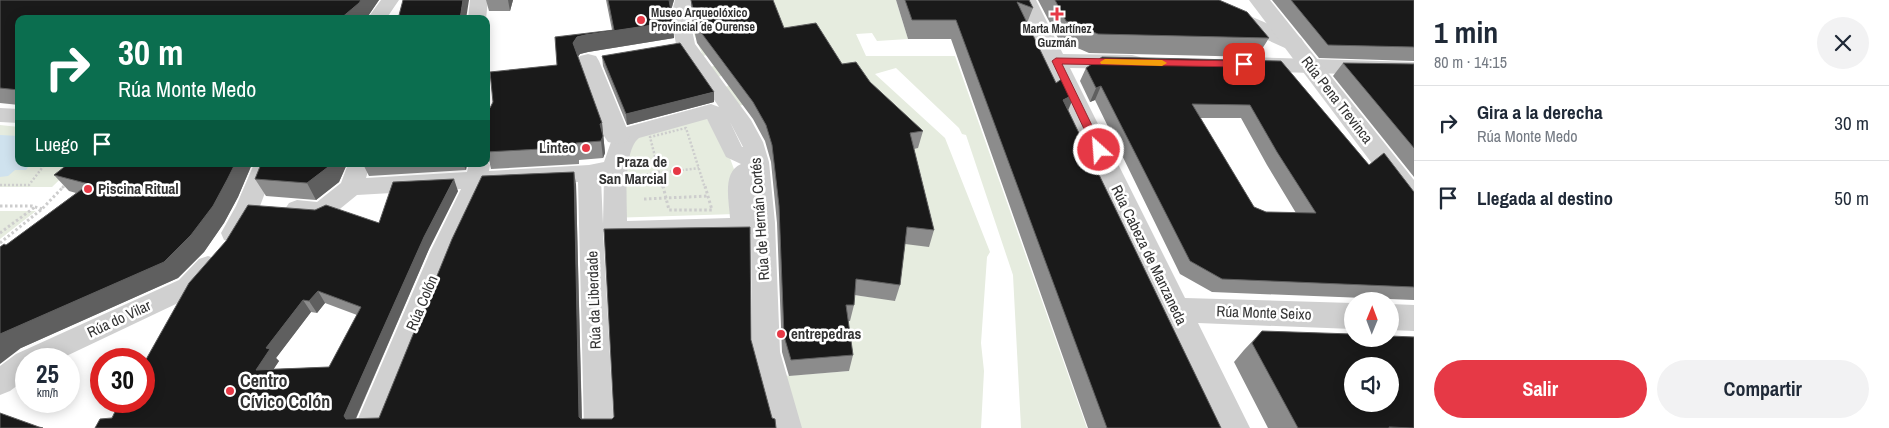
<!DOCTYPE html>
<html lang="es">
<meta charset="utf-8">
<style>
:root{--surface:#fff;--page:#f2f2f3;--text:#1f2937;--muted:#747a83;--line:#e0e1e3;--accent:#e63946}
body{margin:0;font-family:"Archivo Narrow",sans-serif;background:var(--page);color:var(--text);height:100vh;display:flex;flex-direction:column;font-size:19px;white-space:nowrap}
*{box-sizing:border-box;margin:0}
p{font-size:16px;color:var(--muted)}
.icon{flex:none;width:28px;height:28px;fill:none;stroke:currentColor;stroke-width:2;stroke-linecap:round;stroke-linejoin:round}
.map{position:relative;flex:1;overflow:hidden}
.panel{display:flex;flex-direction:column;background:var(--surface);width:475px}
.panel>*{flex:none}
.hud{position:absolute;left:15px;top:15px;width:475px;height:152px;border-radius:10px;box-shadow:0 2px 12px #0003;background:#0b6e4f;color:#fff;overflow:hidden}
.needle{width:32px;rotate:1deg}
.controls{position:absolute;left:1344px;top:292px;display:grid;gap:10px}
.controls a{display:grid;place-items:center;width:55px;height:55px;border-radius:50%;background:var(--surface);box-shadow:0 2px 12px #0003;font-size:25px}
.speed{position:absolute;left:15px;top:348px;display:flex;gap:10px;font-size:25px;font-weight:700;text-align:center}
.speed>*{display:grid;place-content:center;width:65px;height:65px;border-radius:50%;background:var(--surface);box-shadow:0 2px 12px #0003;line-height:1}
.speed small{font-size:12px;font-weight:400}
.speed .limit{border:8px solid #d22;background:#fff;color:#111}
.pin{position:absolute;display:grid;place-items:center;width:42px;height:42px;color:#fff;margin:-21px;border-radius:10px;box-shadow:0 2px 8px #0006}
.me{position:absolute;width:55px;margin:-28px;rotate:334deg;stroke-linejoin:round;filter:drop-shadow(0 0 4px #0008)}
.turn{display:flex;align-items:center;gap:18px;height:105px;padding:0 20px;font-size:22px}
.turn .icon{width:65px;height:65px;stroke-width:2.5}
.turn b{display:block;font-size:35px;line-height:42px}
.then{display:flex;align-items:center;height:48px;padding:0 20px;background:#0003;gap:10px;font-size:19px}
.round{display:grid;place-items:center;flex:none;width:52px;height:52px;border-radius:26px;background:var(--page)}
.overview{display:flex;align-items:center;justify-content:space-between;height:85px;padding:0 20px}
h1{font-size:30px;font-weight:700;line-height:38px}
.primary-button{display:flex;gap:10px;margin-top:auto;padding:10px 20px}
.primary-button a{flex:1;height:58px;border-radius:30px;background:var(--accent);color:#fff;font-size:20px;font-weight:700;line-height:58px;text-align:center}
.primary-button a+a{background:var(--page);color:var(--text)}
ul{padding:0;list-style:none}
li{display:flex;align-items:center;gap:15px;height:75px;padding:0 20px;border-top:1px solid var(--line)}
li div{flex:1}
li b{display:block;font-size:19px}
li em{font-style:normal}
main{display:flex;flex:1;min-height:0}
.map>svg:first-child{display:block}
.green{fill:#e6ecdf}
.water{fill:#cfe2ee}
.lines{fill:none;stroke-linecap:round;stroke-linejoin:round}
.path-far1{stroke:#cdcdcd;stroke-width:2.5;stroke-dasharray:2 2;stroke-linecap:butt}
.path{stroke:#cdcdcd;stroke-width:3;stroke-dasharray:2.5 2.5;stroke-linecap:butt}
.pedestrian{fill:#d0d0d0;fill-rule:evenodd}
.minor{fill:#d0d0d0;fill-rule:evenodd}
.tertiary{fill:#d0d0d0;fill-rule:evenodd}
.wall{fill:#8c8c8c;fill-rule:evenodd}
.shaded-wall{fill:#5f5f5f}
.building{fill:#1a1a1a;stroke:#5f5f5f;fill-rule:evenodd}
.route{fill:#e63946;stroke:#96252e}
.slow{fill:#f59e0b}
.poi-dot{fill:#e63946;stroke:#fff;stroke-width:2}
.labels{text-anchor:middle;stroke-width:5;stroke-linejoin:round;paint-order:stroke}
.far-poi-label{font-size:12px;font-weight:bold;fill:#333;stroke:#fff;text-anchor:start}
.street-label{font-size:15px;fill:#333;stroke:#fff}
.poi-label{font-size:15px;font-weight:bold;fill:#333;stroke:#fff;text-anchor:end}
.near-poi-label{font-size:18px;font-weight:bold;fill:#333;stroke:#fff;text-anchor:start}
</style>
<main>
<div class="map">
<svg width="1414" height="428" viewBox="0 0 1414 428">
<rect width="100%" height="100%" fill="#fff"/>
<!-- green -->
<path class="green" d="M 766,0 L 896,0 L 908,39 L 877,41 L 872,33 L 856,34 L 866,56 L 955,56 L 1087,428 L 1021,428 L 1013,275 L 966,135 L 962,134 L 959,128 L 896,68 L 875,74 L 945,138 L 990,252 L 987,257 L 981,343 L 984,371 L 981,428 L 798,428 L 784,376 L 849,371 L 842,321 L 852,295 L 896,300 L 788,92 L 739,106 L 725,87 L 807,62 L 788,56 L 718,77 L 710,67 L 762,54 L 718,52 L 703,56 L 689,21 L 770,11 Z
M 705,116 L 727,150 L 735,172 L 736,214 L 609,218 L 604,168 L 629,164 L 624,138 Z
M 0,125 L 19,127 L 19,164 L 76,164 L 52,187 L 0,187 Z
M 0,211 L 36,211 L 0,239 Z"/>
<!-- water -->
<path class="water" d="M 0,135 L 19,136 L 19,164 L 30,164 L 26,170 L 15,170 L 8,176 L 0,177 Z"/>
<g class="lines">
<!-- path-far1 -->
<path class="path-far1" d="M 642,175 L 699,168
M 0,185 L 29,185 L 45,164
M 62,188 L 66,184
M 663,188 L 650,137 L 686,128 L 705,188"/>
<!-- path -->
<path class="path" d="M 663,186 L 669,210 L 712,210 L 705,186
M 644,199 L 709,196
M 0,206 L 32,206 L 42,209
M 0,233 L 35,207
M 0,243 L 42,209 L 64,186"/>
<!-- pedestrian -->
<path class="pedestrian" d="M 381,0 L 399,0 L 386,19 L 367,19 Z
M 470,0 L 488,0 L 486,19 L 468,19 Z
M 675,0 L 693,0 L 689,16 L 695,44 L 751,120 L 763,142 L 769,162 L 775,223 L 780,352 L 802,428 L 772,428 L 752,352 L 751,234 L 743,236 L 615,239 L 606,236 L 603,231 L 614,428 L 584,428 L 578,182 L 485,187 L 455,250 L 384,428 L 354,428 L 431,250 L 461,189 L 357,195 L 330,217 L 322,220 L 289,215 L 285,209 L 289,203 L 297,200 L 317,202 L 341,183 L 348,164 L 370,164 L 366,178 L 467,172 L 469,164 L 486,164 L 486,159 L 490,165 L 489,171 L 589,165 L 604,162 L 612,139 L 623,128 L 711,104 L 719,107 L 676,44 L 671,16 ZM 707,119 L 726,157 L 741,164 C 722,172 729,201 730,218 L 627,221 C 627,201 623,150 639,138 ZM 730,122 L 743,147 L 742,147 ZM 604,178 L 603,224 L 601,179 Z
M 0,108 L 19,109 L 19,123 L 0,122 Z
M 254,164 L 276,164 L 260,206 L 242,240 L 233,242 L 224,240 L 221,233 L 236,206 Z
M 208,256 L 217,259 L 221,266 L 217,273 L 197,294 L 60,359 L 26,359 L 26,379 L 10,391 L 0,395 L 0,366 L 16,354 L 179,280 L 199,259 Z"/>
<!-- minor -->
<path class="minor" d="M 1016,0 L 1036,0 L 1063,54 L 1132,55 L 1140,57 L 1143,62 L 1140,67 L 1132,69 L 1070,68 L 1185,298 L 1352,303 L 1352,329 L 1198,323 L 1250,428 L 1216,428 Z
M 1186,0 L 1213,0 L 1301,38 L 1304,43 L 1301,48 L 1293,50 L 1285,48 L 1189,4 Z
M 588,54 L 596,56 L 599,61 L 630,136 L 626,142 L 617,144 L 608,142 L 604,136 L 577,61 L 580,56 Z
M 1248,57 L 1414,62 L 1414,76 L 1248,71 L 1240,69 L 1237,64 L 1240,59 Z
M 1390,304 L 1414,305 L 1414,331 L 1390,330 Z"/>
<!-- tertiary -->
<path class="tertiary" d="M 1249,0 L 1270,0 L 1414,180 L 1414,209 L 1404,206 Z"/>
</g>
<!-- wall -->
<path class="wall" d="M 0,0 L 379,0 L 366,19 L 19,19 L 19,105 L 0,103 Z
M 486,0 L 513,0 L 510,11 L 489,11 Z
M 606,0 L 674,0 L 671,11 L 674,38 L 588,52 L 580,54 L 578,57 L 602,123 L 605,153 L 603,158 L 579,160 L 579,164 L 491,169 L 489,160 L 486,157 L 486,109 L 490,108 L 612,30 Z
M 691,0 L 784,28 L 870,82 L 923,131 L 918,148 L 914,149 L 934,230 L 929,247 L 905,244 L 900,285 L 895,301 L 854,295 L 854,305 L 850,321 L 848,321 L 853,355 L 849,371 L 789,376 L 782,352 L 777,223 L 771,162 L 765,141 L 753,119 L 697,43 L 691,16 Z
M 896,0 L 1029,0 L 1033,8 L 1027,23 L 1068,110 L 1221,428 L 1088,428 L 951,39 L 908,39 Z
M 1038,0 L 1219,0 L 1269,38 L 1257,57 L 1089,53 L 1059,40 Z
M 1272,0 L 1414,0 L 1414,61 L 1319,58 Z
M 602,56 L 714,102 L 627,125 L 603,66 Z
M 1281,61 L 1369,165 L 1414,192 L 1414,300 L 1212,292 L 1180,274 L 1095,100 L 1090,102 L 1080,81 L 1086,68 ZM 1200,118 L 1241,118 L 1267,165 L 1296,213 L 1266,212 L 1254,207 Z
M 1343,63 L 1414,64 L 1414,177 L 1333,76 Z
M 68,164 L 252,164 L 238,197 L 224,223 L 204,252 L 178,278 L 21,348 L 6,245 L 76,193 L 69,191 L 54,175 Z
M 261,164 L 347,164 L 339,182 L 316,200 L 266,196 L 255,179 Z
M 363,164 L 467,164 L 466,170 L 369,176 Z
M 576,184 L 582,419 L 612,419 L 751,340 L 772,418 L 776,428 L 112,418 L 379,223 L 458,191 L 429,249 L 356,419 L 379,418 ZM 325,303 L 357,315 L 329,367 L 273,369 L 279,361 L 276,358 L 311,312 L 317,313 Z
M 1262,331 L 1414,428 L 1268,428 L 1234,362 L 1244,350 Z"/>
<!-- shaded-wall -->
<path class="shaded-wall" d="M 361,0 L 379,0 L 366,19 L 340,19 Z
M 463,0 L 469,0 L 466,19 L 460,19 Z
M 508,0 L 513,0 L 510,11 Z
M 669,0 L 674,0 L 669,16 Z
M 673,22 L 674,38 L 588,52 L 580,54 L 575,60 L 573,43 L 577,37 L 585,35 Z
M 1101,86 L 1095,100 L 1090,102 L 1096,88 Z
M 714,92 L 714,102 L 627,125 L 626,114 Z
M 1075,94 L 1067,113 L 1063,100 Z
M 602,123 L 605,153 L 603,158 L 601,141 L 600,124 Z
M 235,164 L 252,164 L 238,197 L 224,223 L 204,252 L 178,278 L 21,348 L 0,364 L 0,334 Z
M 332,164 L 347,164 L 339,182 L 316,200 L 307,183 Z
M 463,164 L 467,164 L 466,170 Z
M 574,172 L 576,184 L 582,428 L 579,417 Z
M 454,179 L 458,191 L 429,249 L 352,427 L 344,416 L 424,237 Z
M 318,291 L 325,303 L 317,313 L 309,301 Z
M 303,300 L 311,312 L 276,358 L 279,361 L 266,381 L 256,370 L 266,348 Z"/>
<!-- building -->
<path class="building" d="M 0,0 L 361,0 L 359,3 L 340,19 L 19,19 L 19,90 L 0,88 Z
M 403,0 L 463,0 L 460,19 L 398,19 Z
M 608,0 L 669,0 L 673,22 L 585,35 L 577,37 L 573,43 L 602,123 L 600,124 L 603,136 L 601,141 L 576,143 L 577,147 L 486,152 L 486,109 L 490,108 L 493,102 L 490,72 L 557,65 L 555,37 L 614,30 Z
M 691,0 L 773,0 L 784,28 L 816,23 L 842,64 L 856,62 L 870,82 L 923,131 L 910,133 L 934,230 L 907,227 L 900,285 L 856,279 L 854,305 L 846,305 L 853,355 L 791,360 L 784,336 L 779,206 L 772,145 L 766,125 L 753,102 L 697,27 Z
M 905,0 L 1029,0 L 1033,8 L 1017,2 L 1056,83 L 1066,76 L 1075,94 L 1063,100 L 1221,428 L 1107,428 L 956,20 L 912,20 Z
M 1055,0 L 1219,0 L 1247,12 L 1269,38 L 1098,34 L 1066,21 Z
M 1291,0 L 1414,0 L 1414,47 L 1328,45 Z
M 680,43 L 714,92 L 626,114 L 602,56 Z
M 1102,57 L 1281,61 L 1369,165 L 1384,153 L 1414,192 L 1414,287 L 1222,279 L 1190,261 L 1101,86 L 1096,88 L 1086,68 ZM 1192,104 L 1250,105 L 1277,152 L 1316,213 L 1266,212 L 1254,207 Z
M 1343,63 L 1414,64 L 1414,148 Z
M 68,164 L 235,164 L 227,180 L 213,206 L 191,235 L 164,262 L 0,334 L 0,247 L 4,244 L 6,245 L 89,184 L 54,175 Z
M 261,164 L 332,164 L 307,183 L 255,179 Z
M 574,172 L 579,417 L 581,419 L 612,419 L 614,417 L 604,229 L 750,227 L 751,340 L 772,418 L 775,419 L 776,428 L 95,428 L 100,419 L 112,418 L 120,401 L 144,401 L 144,363 L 189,283 L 226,241 L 248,205 L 315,210 L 326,205 L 379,223 L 393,182 L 454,179 L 424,237 L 344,416 L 346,419 L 379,418 L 452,239 L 482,176 ZM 318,291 L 361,307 L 329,367 L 256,370 L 270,349 L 266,348 L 303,300 L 309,301 Z
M 1262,331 L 1352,334 L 1352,339 L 1390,339 L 1390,336 L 1414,337 L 1414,428 L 1389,427 L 1389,428 L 1298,428 L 1252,343 ZM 1352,366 L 1390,366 L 1390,404 L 1352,404 Z
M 0,413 L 39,427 L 43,428 L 0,428 Z"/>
<!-- route -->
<path class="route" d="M 1056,58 L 1244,61 L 1249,64 L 1244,67 L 1062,64 L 1104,150 L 1099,154 L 1094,150 L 1052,61 Z"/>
<!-- slow -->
<path class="slow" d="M 1105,59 L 1162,60 L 1167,63 L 1162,66 L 1101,64 L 1100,62 Z"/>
<!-- markers -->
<g class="poi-dot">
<path d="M1054.5 6.5h5v5h5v5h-5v5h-5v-5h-5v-5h5z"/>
<circle cx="641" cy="20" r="5"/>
<circle cx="586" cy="148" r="5"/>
<circle cx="677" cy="171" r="5"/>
<circle cx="88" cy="189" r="5"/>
<circle cx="781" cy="334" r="5"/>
<circle cx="230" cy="391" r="5"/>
</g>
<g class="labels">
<!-- far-poi labels -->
<g class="far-poi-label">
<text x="651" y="17">Museo Arqueolóxico<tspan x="651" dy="14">Provincial de Ourense</tspan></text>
<text x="1057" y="33" text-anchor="middle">Marta Martínez<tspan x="1057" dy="14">Guzmán</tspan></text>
</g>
<!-- street labels -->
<g class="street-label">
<text transform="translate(1337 100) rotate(52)" y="5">Rúa Pena Trevinca</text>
<text transform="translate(760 219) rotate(-94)" y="5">Rúa de Hernán Cortés</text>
<text transform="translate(1149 255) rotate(64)" y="5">Rúa Cabeza de Manzaneda</text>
<text transform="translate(594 300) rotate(-92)" y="5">Rúa da Liberdade</text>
<text transform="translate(422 303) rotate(-67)" y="5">Rúa Colón</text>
<text transform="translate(1264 313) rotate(2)" y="5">Rúa Monte Seixo</text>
<text transform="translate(119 319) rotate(-25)" y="5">Rúa do Vilar</text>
</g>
<!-- poi labels -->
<g class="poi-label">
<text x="576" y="153">Linteo</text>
<text x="667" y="167">Praza de<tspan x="667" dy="17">San Marcial</tspan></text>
<text x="98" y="194" text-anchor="start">Piscina Ritual</text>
<text x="791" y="339" text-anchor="start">entrepedras</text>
</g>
<!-- near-poi labels -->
<g class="near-poi-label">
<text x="240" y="387">Centro<tspan x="240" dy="21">Cívico Colón</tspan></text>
</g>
</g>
</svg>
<div class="controls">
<a><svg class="needle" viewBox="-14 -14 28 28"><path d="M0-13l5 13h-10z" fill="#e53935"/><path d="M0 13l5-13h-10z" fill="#747a83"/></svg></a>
<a><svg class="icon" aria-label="sound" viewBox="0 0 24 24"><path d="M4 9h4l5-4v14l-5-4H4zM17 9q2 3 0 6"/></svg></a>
</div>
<div class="speed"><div>25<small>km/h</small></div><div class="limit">30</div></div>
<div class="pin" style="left:1244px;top:64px;background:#d93025"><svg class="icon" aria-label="arrive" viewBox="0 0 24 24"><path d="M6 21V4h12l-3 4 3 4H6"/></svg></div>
<svg class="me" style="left:1099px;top:150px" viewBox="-20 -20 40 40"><circle r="17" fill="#e63946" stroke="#fff" stroke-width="3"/><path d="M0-11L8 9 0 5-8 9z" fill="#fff"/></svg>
<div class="hud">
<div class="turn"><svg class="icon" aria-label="right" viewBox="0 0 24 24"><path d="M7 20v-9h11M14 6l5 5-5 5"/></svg><div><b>30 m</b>Rúa Monte Medo</div></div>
<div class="then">Luego<svg class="icon" aria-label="arrive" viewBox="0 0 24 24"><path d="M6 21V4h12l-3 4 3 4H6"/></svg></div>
</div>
</div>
<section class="panel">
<div class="overview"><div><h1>1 min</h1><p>80 m · 14:15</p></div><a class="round"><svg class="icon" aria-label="close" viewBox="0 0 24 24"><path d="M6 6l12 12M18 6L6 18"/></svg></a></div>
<ul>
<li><svg class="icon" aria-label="right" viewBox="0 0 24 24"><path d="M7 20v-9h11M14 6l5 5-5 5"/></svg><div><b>Gira a la derecha</b><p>Rúa Monte Medo</p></div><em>30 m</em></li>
<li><svg class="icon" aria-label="arrive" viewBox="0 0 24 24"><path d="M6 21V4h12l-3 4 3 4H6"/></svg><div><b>Llegada al destino</b></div><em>50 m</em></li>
</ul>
<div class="primary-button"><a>Salir</a><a>Compartir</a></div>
</section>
</main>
